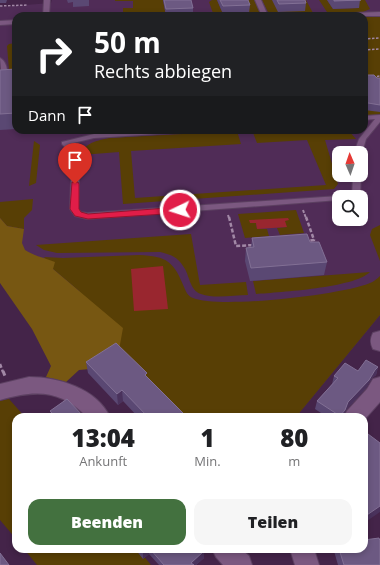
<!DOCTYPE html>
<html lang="de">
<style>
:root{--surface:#fff;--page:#f6f6f6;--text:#202124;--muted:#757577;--accent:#43713f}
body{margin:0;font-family:"Open Sans",sans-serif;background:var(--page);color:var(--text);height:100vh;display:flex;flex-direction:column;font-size:15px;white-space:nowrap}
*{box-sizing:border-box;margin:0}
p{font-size:13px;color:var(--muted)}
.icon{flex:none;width:22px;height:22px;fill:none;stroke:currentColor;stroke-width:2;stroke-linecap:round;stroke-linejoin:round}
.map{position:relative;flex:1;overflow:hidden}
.side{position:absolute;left:12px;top:413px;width:356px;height:140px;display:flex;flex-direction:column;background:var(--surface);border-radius:12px;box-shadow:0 2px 6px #0003}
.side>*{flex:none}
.guide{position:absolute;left:12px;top:12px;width:356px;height:122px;border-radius:12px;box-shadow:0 2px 6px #0003;background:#202124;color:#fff;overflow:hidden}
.needle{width:26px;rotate:358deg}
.controls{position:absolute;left:332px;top:146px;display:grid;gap:8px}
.controls a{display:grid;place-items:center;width:36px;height:36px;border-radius:8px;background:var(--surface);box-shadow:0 2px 6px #0003;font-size:20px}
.pin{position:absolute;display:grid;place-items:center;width:34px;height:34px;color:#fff;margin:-41px -17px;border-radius:50% 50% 50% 0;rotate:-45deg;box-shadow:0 0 4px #0007}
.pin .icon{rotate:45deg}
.me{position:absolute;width:44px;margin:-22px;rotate:266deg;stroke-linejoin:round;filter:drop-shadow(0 0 3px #0008)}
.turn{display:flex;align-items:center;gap:14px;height:84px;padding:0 16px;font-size:18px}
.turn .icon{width:52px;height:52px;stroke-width:2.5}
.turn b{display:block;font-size:28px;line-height:34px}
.then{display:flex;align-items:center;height:38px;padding:0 16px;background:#0003;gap:8px;font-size:15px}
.eta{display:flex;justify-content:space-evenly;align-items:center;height:68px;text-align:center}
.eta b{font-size:24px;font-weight:800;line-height:28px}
.action{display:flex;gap:8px;margin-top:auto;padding:8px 16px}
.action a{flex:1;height:46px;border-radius:12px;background:var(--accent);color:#fff;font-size:16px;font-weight:800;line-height:46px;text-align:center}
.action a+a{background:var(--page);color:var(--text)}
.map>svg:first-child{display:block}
.built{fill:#502c57;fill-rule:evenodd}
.green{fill:#583f05}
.forest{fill:#775712}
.water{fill:#99262f}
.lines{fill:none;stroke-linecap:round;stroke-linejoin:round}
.service-casing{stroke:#5c4061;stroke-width:2}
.minor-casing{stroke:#5c4061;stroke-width:2}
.path-far3{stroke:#a288a6;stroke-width:1.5;stroke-dasharray:2.5 1.5;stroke-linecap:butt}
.path-far2{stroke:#a288a6;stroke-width:2;stroke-dasharray:3 1.5;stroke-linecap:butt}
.path-far1{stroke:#a288a6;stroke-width:2.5;stroke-dasharray:4 2;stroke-linecap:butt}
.path{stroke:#a288a6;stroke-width:3;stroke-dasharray:5 2.5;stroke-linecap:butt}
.service{fill:#7b5880;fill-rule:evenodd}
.minor{fill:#7b5880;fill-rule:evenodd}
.wall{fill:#5a4873}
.shaded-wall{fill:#4a325c}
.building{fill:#6c5982;stroke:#827095}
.route{fill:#e11d48;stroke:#92132f}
</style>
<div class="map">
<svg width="380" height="565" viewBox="0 0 380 565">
<rect width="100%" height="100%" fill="#442449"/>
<!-- built -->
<path class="built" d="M 52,0 L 380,0 L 380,315 L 296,417 L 184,417 L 0,227 L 0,7 L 51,3 ZM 16,16 L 364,16 L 364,130 L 16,130 ZM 339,153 L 361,153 L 361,175 L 339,175 ZM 339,197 L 361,197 L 361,219 L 339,219 Z"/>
<!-- green -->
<path class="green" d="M 115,0 L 163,0 L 166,16 L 112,16 L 115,14 L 123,13 L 123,8 L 133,8 L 133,1 L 115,1 Z
M 212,0 L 217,0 L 223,14 L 244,0 L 255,0 L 260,14 L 256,16 L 214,16 L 209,2 Z
M 262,0 L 306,0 L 313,13 L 273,16 L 269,14 Z
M 319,0 L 327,0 L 333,9 L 359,8 L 354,0 L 365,0 L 370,9 L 363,12 L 332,14 L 327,12 Z
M 380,16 L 380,116 L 364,117 L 364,17 Z
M 16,43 L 16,73 L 9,69 L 7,46 L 9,44 Z
M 252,130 L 348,130 L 356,139 L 325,140 L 338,184 L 334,189 L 123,204 L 119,152 L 81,155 C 85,142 97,141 109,138 L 237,131 L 241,144 L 131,151 L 135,198 L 326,185 L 307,140 L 257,143 Z
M 34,141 L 40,145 L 36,183 L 29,186 Z
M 33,199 L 32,210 L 24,218 L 24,229 L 7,226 L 0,218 L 0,202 Z
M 296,210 L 304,233 L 280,235 L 277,228 L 287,227 L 256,223 L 257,229 L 267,229 L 269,236 L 245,238 L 238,214 Z
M 380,225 L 380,261 L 370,235 L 372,229 Z
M 191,234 L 200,285 L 246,282 L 248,295 C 234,295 215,299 201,294 C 189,290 190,275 183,266 C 178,257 169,254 160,252 L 57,253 L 44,250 L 36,245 Z
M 139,255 C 167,256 174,262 184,287 C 186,292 188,296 193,298 C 219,309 342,295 370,283 C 373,282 377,279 380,276 L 380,315 L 296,417 L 184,417 L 117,351 L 79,291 L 53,269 L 44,257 L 63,258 Z
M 370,272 C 354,288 280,292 256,294 L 253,281 Z
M 9,399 L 25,417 L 16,417 L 16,539 L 0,520 L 0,401 Z
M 24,549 L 138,549 L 151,565 L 37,565 Z"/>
<!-- forest -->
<path class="forest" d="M 0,218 L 7,226 L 24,229 L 22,243 L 25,250 C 34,256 45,258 55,262 L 53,269 L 123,328 L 119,350 L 90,369 L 79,370 L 66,382 L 46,377 L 51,366 L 32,329 L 0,283 Z"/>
<!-- water -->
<path class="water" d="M 288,218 L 289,220 L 285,221 L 287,227 L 257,229 L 256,223 L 250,223 L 249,220 Z
M 163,266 L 168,309 L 134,311 L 131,269 Z"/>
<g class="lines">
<!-- service casing -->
<g class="service-casing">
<path id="service" d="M 44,0 L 50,0 L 49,16 L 43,16 Z
M 255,0 L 261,0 L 268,16 L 262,16 Z
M 380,12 L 380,16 L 323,16 L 326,14 Z
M 16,20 L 16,24 L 0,25 L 0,21 Z
M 0,58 C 6,61 8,70 7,76 L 16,74 L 16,78 L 2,79 Z
M 380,115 L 380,122 L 366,139 L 362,153 L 354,153 L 359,139 L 375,119 L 364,120 L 364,116 Z
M 156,130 L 192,130 L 189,132 L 94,138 L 69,144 L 80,155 L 78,209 L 81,212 L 87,213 L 339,196 L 342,197 L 339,197 L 339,200 L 87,219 L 75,216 L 70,209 L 72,155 L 62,144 L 62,142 L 94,134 Z
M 353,175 L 361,175 L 360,197 L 352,197 Z"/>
</g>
<!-- minor casing -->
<g class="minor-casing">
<path id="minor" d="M 380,331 L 380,351 L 373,349 C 370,343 370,339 373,333 Z
M 29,377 C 58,377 96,388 110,417 L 87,417 C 60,389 35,390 0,400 L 0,384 Z
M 380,377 L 380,402 L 364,420 L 364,417 L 344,417 L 347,411 L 367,389 L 373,379 Z
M 212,549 L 241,549 L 249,556 L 252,565 L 223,565 L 216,557 Z
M 290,549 L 314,549 L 319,565 L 295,565 Z"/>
</g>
<!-- path-far3 -->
<path class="path-far3" d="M 0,6 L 28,5
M 364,39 L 380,38
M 364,50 L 380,49
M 373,77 L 380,76"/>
<!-- path-far2 -->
<path class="path-far2" d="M 303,210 L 306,218
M 228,215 L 229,218"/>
<!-- path-far1 -->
<path class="path-far1" d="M 229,217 L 236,246 L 255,245
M 306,217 L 314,240 L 307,241
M 0,364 L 3,372"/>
<!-- path -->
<path class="path" d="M 3,371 L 5,376"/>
<!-- service -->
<use href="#service" class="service"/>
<!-- minor -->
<use href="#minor" class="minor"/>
</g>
<!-- wall -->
<path class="wall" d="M 0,0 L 7,0 L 6,3 L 0,3 Z
M 67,0 L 89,0 L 89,6 L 73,7 L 73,2 L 68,3 Z
M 163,0 L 191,0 L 193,8 L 193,15 L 166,16 Z
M 217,0 L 248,0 L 250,5 L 249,13 L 223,14 Z
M 272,0 L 305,0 L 306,3 L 305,11 L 278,12 Z
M 327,0 L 360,0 L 359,8 L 333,9 Z
M 16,69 L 16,129 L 0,130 L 0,70 Z
M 364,75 L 377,78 L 380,78 L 380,112 L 364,110 Z
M 252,238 L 310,242 L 327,262 L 324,275 L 250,281 L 245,261 L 246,248 L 251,247 Z
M 86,362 L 148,378 L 187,417 L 138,417 L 123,401 L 118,405 L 88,373 Z
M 378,367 L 376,375 L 372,378 L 366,388 L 346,410 L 343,417 L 327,417 L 315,409 L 317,401 L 332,384 L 334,376 Z
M 50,411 L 84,417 L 52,417 Z
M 135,549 L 202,549 L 204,551 L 204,558 L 196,565 L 159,565 L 149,554 L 143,559 Z
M 335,549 L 364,549 L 380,565 L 338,565 L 334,551 Z"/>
<!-- shaded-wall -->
<path class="shaded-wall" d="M 378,367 L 376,375 L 372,378 L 366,388 L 346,410 L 343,417 L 340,417 L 348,402 L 375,370 Z
M 122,390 L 123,401 L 118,405 L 117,394 Z
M 380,506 L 380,512 L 364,523 L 364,517 Z
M 146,549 L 149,549 L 149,554 L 143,559 L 143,552 Z
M 204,551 L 204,558 L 196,565 L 191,565 L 191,563 Z"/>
<!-- building -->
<path class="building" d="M 164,0 L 191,0 L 193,8 L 166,9 Z
M 220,0 L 248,0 L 250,5 L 223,6 Z
M 277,0 L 305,0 L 306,3 L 279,4 Z
M 334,0 L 361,0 L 334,1 Z
M 114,14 L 114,16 L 85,16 L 85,15 Z
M 16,69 L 16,113 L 0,114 L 0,70 Z
M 364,75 L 374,75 L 377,78 L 380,78 L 380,105 L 368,103 L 364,103 Z
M 307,234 L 310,242 L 319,242 L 327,262 L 251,268 L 246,248 L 254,247 L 252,238 Z
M 116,343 L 147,373 L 145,375 L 187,417 L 148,417 L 122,390 L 117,394 L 86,362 Z
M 366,360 L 378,367 L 375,370 L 369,380 L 348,402 L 345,410 L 340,416 L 317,401 L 338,378 L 334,376 L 345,363 L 358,371 Z
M 67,399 L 84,417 L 56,417 L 50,411 Z
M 364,431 L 380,443 L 380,506 L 364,517 Z
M 379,538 L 380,541 L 380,565 L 344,565 L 339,549 L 364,549 L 364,540 Z
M 140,549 L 146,549 L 143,552 Z
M 150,549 L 202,549 L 204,551 L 191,563 L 194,565 L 164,565 Z
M 0,553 L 9,565 L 0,565 Z"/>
<!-- route -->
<path class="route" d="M 72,182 L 78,182 L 79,184 L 79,209 L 81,212 L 88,214 L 180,207 L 184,210 L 180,213 L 88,219 L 75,216 L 70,209 Z"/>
</svg>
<div class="controls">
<a><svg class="needle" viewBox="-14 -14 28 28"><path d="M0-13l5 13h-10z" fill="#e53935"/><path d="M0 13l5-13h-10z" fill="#757577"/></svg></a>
<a><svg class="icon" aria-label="search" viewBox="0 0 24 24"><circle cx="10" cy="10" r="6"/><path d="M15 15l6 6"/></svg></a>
</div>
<div class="pin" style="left:75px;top:184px;background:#d93025"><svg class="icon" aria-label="arrive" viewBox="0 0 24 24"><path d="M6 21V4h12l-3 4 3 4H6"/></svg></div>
<svg class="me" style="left:180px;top:210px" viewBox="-20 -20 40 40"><circle r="17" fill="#e11d48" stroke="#fff" stroke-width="3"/><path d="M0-11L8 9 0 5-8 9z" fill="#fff"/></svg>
<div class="guide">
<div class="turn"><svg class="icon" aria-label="right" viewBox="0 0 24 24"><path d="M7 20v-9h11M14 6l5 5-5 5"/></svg><div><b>50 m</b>Rechts abbiegen</div></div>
<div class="then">Dann<svg class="icon" aria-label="arrive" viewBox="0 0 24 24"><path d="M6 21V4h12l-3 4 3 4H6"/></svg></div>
</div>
<section class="side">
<div class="eta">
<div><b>13:04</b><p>Ankunft</p></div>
<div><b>1</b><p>Min.</p></div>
<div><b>80</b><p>m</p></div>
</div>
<div class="action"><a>Beenden</a><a>Teilen</a></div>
</section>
</div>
